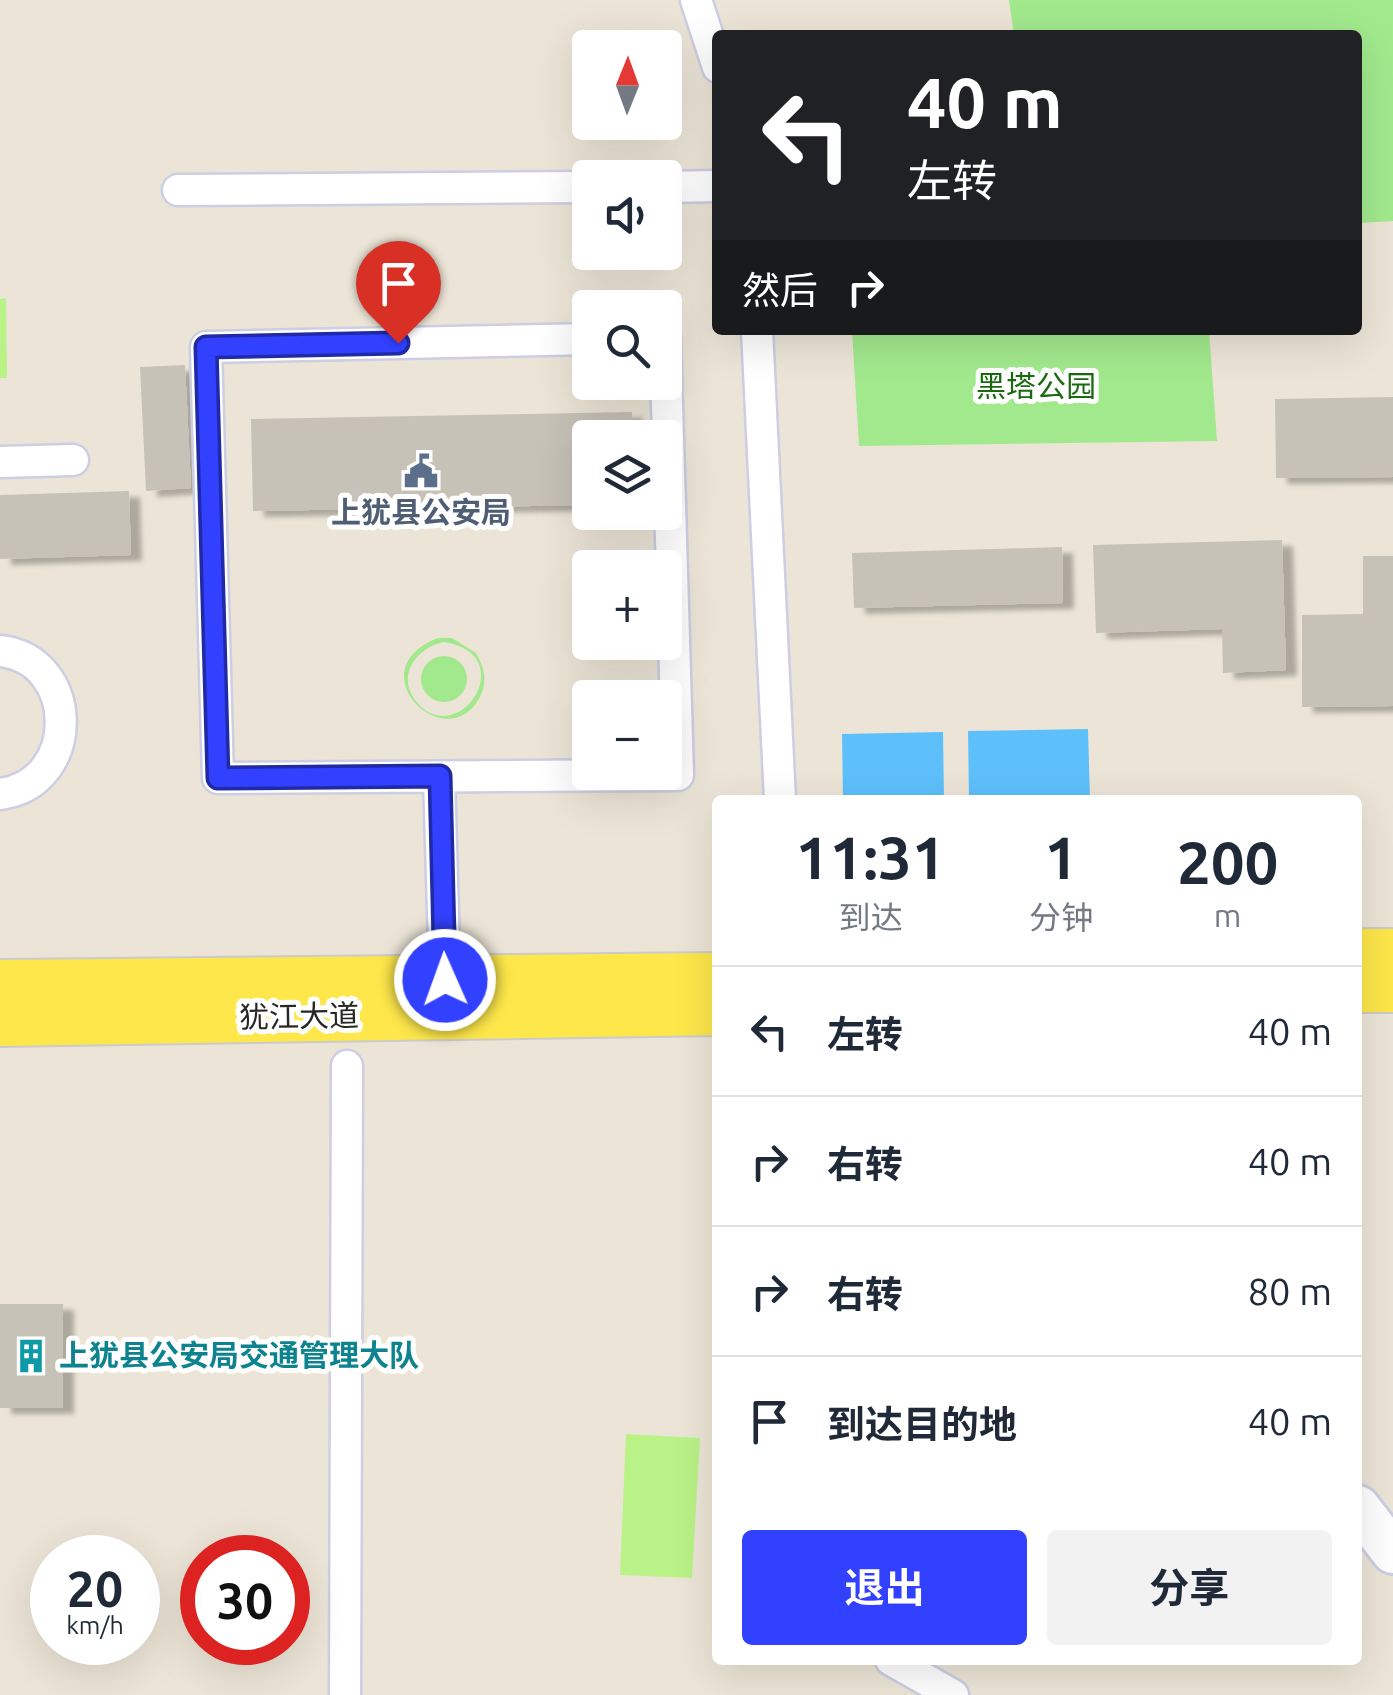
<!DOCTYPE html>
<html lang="zh">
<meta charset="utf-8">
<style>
:root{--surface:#fff;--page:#f2f2f3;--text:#1f2937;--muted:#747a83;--line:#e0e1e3;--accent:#3141ff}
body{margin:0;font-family:Ubuntu,"Noto Sans SC",sans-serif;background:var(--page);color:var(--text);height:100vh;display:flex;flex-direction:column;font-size:38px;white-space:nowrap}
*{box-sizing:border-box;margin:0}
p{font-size:32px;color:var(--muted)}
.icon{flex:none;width:55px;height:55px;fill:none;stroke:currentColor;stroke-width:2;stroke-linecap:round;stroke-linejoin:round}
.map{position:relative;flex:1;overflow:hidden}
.drawer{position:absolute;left:712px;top:795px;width:650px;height:870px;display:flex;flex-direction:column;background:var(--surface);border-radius:10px;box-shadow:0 10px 40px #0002}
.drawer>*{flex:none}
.top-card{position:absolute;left:712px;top:30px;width:650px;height:305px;border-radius:10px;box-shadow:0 10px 40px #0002;background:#202124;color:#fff;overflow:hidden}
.needle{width:65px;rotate:1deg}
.buttons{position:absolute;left:572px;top:30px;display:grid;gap:20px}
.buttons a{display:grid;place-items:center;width:110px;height:110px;border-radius:10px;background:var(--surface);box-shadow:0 10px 40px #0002;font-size:50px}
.speed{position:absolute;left:30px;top:1535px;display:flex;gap:20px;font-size:50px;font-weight:700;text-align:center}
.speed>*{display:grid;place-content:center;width:130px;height:130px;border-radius:50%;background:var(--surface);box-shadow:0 10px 40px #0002;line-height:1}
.speed small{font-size:25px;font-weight:400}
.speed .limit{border:15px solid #d22;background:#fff;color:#111}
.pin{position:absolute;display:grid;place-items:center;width:85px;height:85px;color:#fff;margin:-102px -42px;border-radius:50% 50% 50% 0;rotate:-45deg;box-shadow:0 0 10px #0007}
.pin .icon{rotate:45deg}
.me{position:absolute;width:110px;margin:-55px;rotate:358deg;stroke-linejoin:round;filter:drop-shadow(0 0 8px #0008)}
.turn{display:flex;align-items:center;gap:35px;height:210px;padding:0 30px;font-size:45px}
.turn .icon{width:130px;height:130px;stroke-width:2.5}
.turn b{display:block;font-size:70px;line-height:85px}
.then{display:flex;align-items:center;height:95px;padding:0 30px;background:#0003;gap:20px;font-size:38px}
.eta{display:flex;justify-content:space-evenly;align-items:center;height:170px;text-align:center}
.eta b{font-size:60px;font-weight:700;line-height:70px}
.button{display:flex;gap:20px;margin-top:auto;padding:20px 30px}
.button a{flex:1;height:115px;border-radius:10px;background:var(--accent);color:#fff;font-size:40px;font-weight:700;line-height:115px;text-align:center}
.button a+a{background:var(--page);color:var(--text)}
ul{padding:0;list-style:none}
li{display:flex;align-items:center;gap:30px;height:130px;padding:0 30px;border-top:2px solid var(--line)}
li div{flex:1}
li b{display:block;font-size:38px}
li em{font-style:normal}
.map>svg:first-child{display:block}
.green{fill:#a2e98d;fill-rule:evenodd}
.pitch{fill:#b9f287}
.water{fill:#5ec0fa}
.building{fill:#c7c2b7;filter:url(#shadow)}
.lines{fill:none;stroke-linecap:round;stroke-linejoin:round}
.street-casing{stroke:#cccee3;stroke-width:35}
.secondary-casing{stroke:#cccee3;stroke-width:48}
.primary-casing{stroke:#cbcbcb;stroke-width:52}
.street{stroke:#fff;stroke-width:30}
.secondary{stroke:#fff;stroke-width:42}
.primary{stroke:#fee74a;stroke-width:48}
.route-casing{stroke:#202aa6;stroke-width:25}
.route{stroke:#3141ff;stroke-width:18}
.labels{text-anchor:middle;stroke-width:10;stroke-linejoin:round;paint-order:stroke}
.park-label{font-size:30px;fill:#1b6a12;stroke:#fff}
.service-label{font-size:30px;font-weight:bold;fill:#4e5e75;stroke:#fff}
.street-label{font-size:30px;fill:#272727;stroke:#fff}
.culture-label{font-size:30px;font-weight:bold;fill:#0d838f;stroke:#fff;text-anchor:start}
</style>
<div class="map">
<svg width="1393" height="1695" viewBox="0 0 1393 1695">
<defs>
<filter id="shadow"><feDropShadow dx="11" dy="6" stdDeviation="2.5" flood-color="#0004"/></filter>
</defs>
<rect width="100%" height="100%" fill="#ece5d7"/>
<!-- green -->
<path class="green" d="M 1009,0 L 1393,0 L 1393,221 L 1358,223 L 1358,35 L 1014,35 Z
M 852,330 L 1209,330 L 1217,441 L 859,446 Z
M 438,638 L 452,638 L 476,653 C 484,667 488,681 480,697 C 446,760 355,670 438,638 ZM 444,642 C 524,655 456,754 415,700 C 396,674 418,647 444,642 Z
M421 679a23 23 0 1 1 46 0a23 23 0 1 1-46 0Z"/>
<!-- pitch -->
<path class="pitch" d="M 6,298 L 7,378 L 0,378 L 0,299 Z
M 626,1434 L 700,1438 L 692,1578 L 620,1575 Z"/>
<!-- water -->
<path class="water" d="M 1088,729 L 1090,800 L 969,800 L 968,731 Z
M 943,732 L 944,800 L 843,800 L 842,734 Z"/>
<!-- building -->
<path class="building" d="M 185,365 L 191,488 L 146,491 L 140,367 Z
M 1393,397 L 1393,477 L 1276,478 L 1275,399 Z
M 632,412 L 632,438 L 590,438 L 590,505 L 253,511 L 251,419 Z
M 129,491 L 131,555 L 0,559 L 0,495 Z
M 1282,540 L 1286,670 L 1223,673 L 1222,629 L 1096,633 L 1093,545 Z
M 1062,547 L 1063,603 L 854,608 L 852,553 Z
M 1363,556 L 1393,556 L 1393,706 L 1302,707 L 1302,615 L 1363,614 Z
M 0,1304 L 63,1304 L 63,1408 L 0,1408 Z"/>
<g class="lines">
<!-- street casing -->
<g class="street-casing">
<path id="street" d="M 696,0 L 718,67
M 665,187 L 718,186
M 178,190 L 590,187
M 757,330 L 780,800
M 590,339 L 206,347 L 218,778 L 678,775 L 665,337
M 0,462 L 73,460
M 0,651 C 81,660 81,784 0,794
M 439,777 L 445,980
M 891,1660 L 953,1695
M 345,1695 L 347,1066"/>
</g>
<!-- secondary casing -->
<g class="secondary-casing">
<path id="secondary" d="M 1358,1507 L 1393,1552"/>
</g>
<!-- primary casing -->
<g class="primary-casing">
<path id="primary" d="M 1358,953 L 1393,953
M 0,984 L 718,977
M 1358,988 L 1393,988
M 0,1022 L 718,1011"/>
</g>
<!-- street -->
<use href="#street" class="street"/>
<!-- secondary -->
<use href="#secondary" class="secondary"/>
<!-- primary -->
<use href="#primary" class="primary"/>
</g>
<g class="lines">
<!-- route casing -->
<g class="route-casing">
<path id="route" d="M 398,343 L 206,347 L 218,778 L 440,776 L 445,980"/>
</g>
<!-- route -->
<use href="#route" class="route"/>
</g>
<!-- icons -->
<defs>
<g id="civic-bare" transform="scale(2.7)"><path d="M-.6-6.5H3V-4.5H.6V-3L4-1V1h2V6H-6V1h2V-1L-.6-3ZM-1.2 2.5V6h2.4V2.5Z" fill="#5c6f8a" stroke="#fff" stroke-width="2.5" paint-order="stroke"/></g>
<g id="building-bare" transform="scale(2.7)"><path d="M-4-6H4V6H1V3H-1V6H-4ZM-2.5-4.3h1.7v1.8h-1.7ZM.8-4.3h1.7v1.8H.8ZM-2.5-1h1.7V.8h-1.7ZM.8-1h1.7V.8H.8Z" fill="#0f9aa8" stroke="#fff" stroke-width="2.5" paint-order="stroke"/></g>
</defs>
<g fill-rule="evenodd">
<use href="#civic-bare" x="421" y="471"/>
<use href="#building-bare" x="31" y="1356"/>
</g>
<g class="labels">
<!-- park labels -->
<g class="park-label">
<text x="1036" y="397">黑塔公园</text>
</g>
<!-- service labels -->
<g class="service-label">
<text x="421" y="523">上犹县公安局</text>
</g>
<!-- street labels -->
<g class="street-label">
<text transform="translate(299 1017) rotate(-1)" y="10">犹江大道</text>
</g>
<!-- culture labels -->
<g class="culture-label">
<text x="59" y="1366">上犹县公安局交通管理大队</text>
</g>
</g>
</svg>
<div class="buttons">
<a><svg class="needle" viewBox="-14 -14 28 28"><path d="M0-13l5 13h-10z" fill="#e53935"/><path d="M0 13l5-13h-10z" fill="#747a83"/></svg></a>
<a><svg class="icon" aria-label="sound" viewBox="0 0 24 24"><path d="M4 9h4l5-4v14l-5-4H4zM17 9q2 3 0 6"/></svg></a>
<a><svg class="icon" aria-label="search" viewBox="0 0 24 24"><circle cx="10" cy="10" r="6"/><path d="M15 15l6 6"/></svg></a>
<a><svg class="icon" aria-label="layers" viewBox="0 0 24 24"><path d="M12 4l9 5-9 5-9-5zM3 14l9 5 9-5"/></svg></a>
<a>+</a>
<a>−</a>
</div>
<div class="speed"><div>20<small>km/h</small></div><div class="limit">30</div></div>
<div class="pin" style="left:398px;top:343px;background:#d93025"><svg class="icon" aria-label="arrive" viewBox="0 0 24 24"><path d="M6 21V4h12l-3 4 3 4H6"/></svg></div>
<svg class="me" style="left:445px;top:980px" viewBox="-20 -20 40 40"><circle r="17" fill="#3141ff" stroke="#fff" stroke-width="3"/><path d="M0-11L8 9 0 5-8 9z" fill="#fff"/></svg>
<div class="top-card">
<div class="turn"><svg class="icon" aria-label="left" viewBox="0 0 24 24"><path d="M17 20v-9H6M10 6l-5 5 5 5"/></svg><div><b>40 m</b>左转</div></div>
<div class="then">然后<svg class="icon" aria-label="right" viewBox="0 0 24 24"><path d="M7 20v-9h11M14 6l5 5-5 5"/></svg></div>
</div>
<section class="drawer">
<div class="eta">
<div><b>11:31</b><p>到达</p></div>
<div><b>1</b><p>分钟</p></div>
<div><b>200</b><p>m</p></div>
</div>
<ul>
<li><svg class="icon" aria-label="left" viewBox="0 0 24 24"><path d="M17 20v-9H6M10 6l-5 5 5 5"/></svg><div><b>左转</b></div><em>40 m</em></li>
<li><svg class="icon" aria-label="right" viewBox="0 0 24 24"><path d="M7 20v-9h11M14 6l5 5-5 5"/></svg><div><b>右转</b></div><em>40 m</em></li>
<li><svg class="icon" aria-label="right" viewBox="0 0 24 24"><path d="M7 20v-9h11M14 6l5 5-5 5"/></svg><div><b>右转</b></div><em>80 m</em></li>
<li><svg class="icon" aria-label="arrive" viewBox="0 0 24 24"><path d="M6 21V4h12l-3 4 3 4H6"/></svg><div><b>到达目的地</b></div><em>40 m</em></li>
</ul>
<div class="button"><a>退出</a><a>分享</a></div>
</section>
</div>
